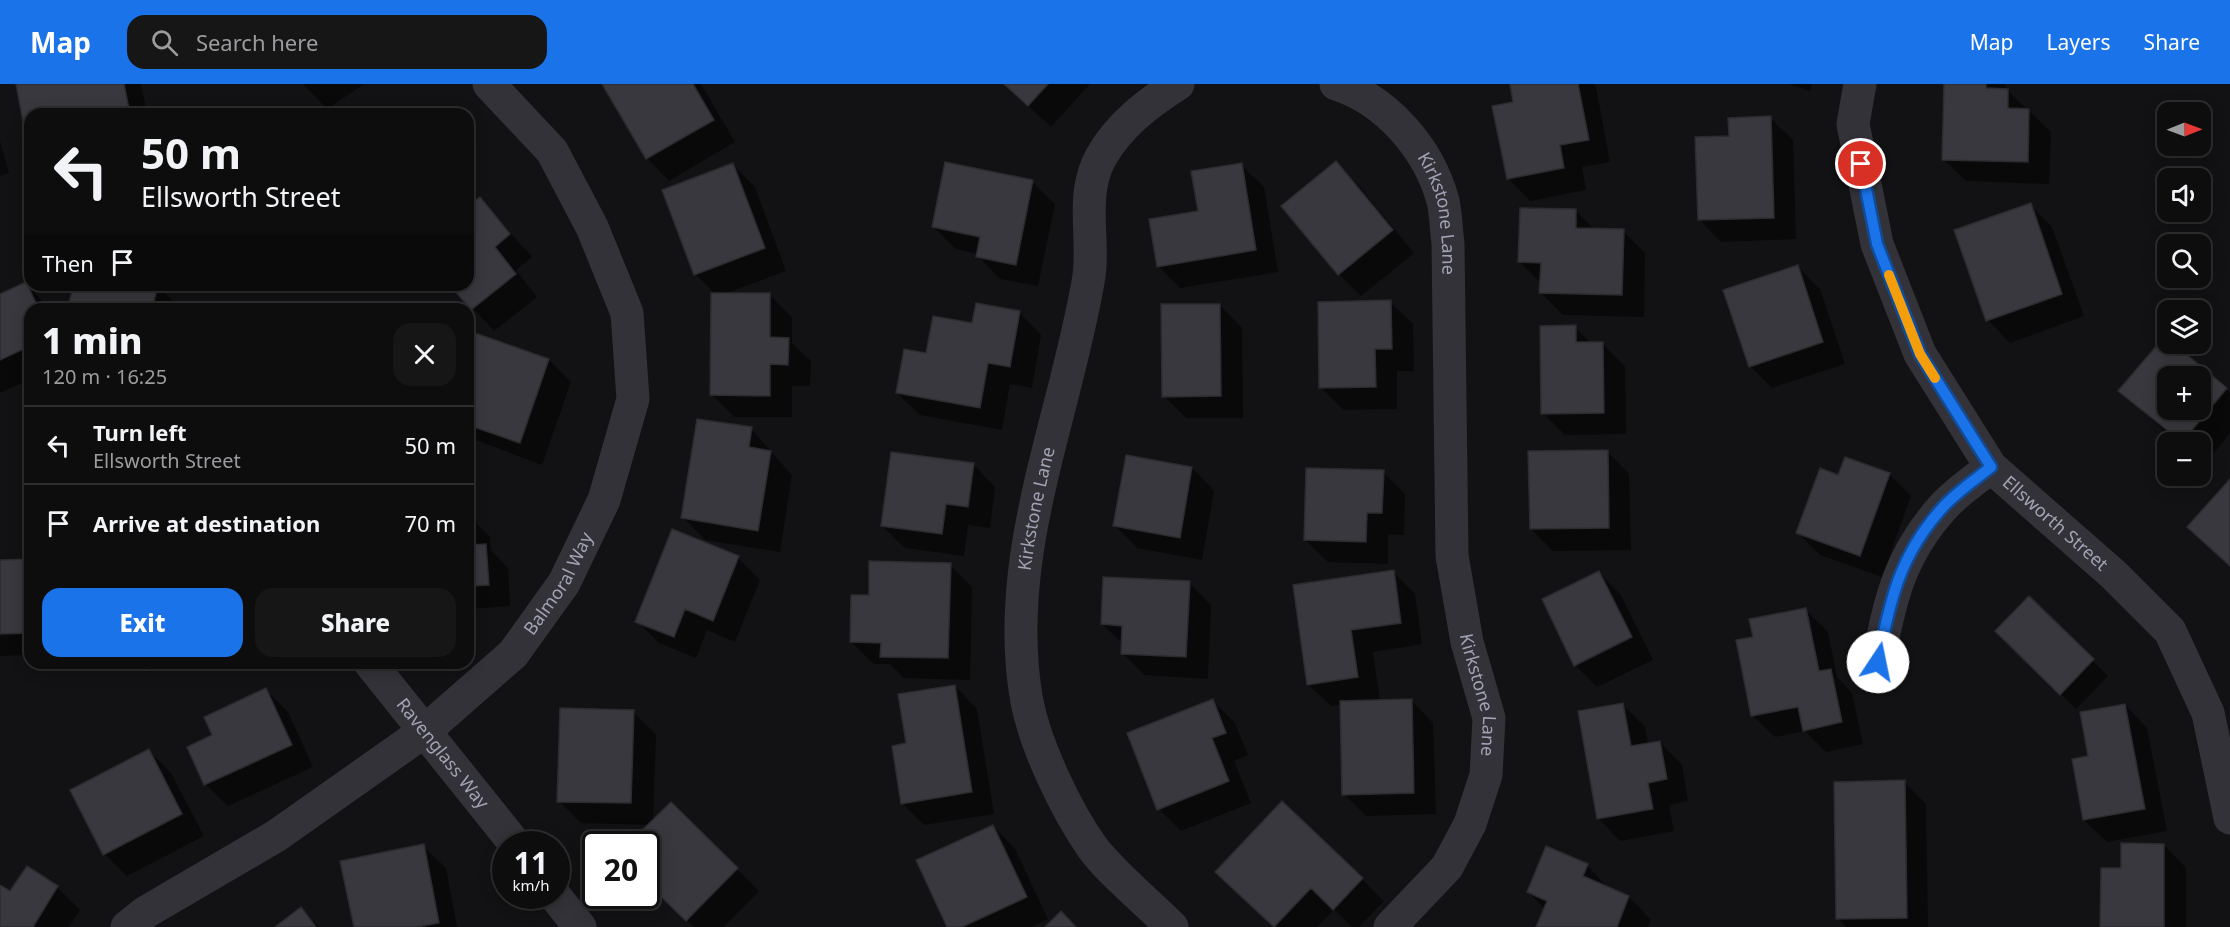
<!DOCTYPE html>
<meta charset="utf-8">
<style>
:root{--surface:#0e0d0e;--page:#171617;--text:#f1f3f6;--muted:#9b9c9e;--line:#2e2d2e;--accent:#1a73e8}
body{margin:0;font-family:"Noto Sans",sans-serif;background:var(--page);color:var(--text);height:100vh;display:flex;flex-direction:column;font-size:22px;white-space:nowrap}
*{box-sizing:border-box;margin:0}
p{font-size:20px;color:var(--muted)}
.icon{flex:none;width:33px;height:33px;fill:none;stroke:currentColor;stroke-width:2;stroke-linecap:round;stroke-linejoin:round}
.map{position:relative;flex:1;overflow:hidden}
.details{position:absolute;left:24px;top:219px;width:450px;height:366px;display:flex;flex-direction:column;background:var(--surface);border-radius:18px;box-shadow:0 3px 15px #0003,0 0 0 2px var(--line)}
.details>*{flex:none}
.top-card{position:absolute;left:24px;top:24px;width:450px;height:183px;border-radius:18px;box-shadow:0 3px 15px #0003,0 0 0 2px var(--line);background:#0e0d0e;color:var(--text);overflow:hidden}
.needle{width:39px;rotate:89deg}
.buttons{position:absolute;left:2157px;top:18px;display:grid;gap:12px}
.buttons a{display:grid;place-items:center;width:54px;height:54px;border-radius:12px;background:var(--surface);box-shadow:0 3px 15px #0003,0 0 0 2px var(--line);font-size:30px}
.speed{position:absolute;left:492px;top:747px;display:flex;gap:12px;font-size:30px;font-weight:700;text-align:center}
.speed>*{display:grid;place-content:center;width:78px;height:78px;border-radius:50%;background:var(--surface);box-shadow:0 3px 15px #0003,0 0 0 2px var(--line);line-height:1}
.speed small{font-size:15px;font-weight:400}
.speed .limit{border:3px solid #111;border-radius:9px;background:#fff;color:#111}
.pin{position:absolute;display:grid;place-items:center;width:51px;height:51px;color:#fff;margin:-26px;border:3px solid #fff;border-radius:50%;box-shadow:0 2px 6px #0007}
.me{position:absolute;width:66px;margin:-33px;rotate:11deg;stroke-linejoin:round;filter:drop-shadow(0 0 4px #0008)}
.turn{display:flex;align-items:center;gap:21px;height:126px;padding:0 18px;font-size:27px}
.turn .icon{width:78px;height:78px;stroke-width:2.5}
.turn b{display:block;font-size:42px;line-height:51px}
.then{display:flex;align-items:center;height:57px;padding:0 18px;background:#0003;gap:12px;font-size:22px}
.round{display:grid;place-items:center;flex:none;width:63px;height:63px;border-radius:18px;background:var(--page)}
.summary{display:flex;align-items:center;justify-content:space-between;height:102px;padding:0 18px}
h1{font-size:36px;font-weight:800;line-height:45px}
.button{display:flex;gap:12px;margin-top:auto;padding:12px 18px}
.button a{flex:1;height:69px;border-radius:18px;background:var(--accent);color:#fff;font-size:24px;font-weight:800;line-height:69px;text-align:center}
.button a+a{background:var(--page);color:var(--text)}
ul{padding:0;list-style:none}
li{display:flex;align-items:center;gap:18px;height:78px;padding:0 18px;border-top:2px solid var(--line)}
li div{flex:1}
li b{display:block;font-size:22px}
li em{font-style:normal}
header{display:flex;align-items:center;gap:36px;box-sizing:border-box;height:84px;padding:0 30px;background:var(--accent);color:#fff}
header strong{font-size:28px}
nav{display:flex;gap:33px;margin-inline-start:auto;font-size:21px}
.search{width:420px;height:54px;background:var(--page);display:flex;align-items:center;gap:15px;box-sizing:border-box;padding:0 21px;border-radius:18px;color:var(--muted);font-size:22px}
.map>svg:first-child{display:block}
.shadow{fill:#0007;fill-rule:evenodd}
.building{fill:#39383e;stroke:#2c2b2f;stroke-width:1.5;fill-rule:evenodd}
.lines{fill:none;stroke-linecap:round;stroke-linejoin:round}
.minor{stroke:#333238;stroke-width:33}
.route-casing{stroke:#114b97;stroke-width:15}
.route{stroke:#1a73e8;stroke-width:10}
.slow{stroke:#f59e0b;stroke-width:10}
.labels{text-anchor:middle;stroke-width:4.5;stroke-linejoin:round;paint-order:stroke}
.street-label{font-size:18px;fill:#a2a3b4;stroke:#0d0c0e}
</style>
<header>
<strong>Map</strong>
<div class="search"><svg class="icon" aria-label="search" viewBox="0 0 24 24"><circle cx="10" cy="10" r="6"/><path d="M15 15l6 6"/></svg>Search here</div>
<nav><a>Map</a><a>Layers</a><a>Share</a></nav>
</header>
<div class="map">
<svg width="2230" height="843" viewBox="0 0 2230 843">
<rect width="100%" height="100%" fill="#121113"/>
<!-- shadow -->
<path class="shadow" d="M 17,0 L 141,0 L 147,30 L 30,30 L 30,66 Z
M 303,0 L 364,0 L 327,25 Z
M 604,0 L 701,0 L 735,58 L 669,97 L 647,74 Z
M 1005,0 L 1090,0 L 1051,43 Z
M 1511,0 L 1593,0 L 1596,3 L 1610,78 L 1582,83 L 1586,106 L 1530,117 L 1508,94 L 1515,19 Z
M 1789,0 L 1812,0 L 1810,7 Z
M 1945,0 L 2005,0 L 2008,7 L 2051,48 L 2049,100 L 1966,97 L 1943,75 Z
M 1770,34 L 1793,56 L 1796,155 L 1721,158 L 1699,135 L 1731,54 Z
M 0,57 L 9,89 L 0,92 Z
M 1336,79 L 1358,101 L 1414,169 L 1361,212 L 1339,190 L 1283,122 Z
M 733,81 L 755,103 L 786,187 L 724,210 L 770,211 L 792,233 L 792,259 L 811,277 L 810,302 L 792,302 L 792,333 L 734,333 L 712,311 L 715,210 L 695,190 Z
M 1241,81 L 1264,103 L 1278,188 L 1180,204 L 1158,182 Z
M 1032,98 L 1055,120 L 1038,202 L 1000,195 L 978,172 L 978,170 L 956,165 L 933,143 Z
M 480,115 L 532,173 L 516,186 L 537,213 L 494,247 L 452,201 L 468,201 L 468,124 Z
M 2030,121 L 2052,143 L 2084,232 L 2010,259 L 1988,236 Z
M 1576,127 L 1595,146 L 1623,147 L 1645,169 L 1644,233 L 1563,231 L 1541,209 L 1541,199 L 1520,178 Z
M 1798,183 L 1820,205 L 1845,280 L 1772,304 L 1750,282 Z
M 26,200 L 50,225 L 30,225 L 30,295 L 0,309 L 0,212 Z
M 76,201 L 156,201 L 180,224 L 69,225 Z
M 1390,218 L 1413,240 L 1414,287 L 1397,287 L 1397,325 L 1343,326 L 1321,303 Z
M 1220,221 L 1242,244 L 1243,334 L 1186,334 L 1164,312 Z
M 1019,228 L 1041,251 L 1032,304 L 1010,300 L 1002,346 L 920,331 L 897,309 L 928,271 L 973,241 Z
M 1575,243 L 1592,260 L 1602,259 L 1625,282 L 1626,350 L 1565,351 L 1543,329 Z
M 2165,254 L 2168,260 L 2172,260 L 2230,309 L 2230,349 L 2204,381 L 2200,378 L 2200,358 L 2177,358 L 2120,307 ZM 2168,292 L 2200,292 L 2200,326 L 2168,326 Z
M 468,276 L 549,276 L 571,298 L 542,381 L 468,353 Z
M 751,345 L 792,391 L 780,468 L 705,456 L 683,433 Z
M 1607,367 L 1629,390 L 1631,466 L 1553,467 L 1531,445 Z
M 1127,373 L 1192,384 L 1214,407 L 1202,476 L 1137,464 L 1115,442 Z
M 973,380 L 995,403 L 990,444 L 968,441 L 964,472 L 905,464 L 882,442 Z
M 1383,388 L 1405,410 L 1404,451 L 1388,450 L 1388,480 L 1328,478 L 1305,456 Z
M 1889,390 L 1911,412 L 1882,493 L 1820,471 L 1798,449 Z
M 468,431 L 490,453 L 491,466 L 508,484 L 510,522 L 468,525 Z
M 738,474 L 760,496 L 735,558 L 707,546 L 696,574 L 659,559 L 637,537 Z
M 30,477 L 30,571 L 0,572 L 0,478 Z
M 950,481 L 972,503 L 970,596 L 904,594 L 890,580 L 874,580 L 851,558 L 870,513 Z
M 1393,488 L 1415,510 L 1422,560 L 1373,568 L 1380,617 L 1411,616 L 1433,639 L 1436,730 L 1366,732 L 1344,710 L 1341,621 L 1331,622 L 1308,600 Z
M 1599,489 L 1621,511 L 1653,576 L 1597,603 L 1575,581 Z
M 1189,499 L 1211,521 L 1208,595 L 1144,591 L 1122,569 L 1123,560 L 1102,540 Z
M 2029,514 L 2108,592 L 2076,625 L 1997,547 Z
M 1805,525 L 1828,548 L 1837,593 L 1852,609 L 1863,660 L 1826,668 L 1805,647 L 1775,653 L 1752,631 L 1755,554 Z
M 141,579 L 163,579 L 151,588 Z
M 955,602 L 977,625 L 994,730 L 924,741 L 902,719 L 907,660 Z
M 266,606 L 288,628 L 313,683 L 228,722 L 205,700 Z
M 1212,616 L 1235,639 L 1248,671 L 1234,677 L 1251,719 L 1181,747 L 1159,725 Z
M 1622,620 L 1645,643 L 1648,660 L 1660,658 L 1682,681 L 1688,717 L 1669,721 L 1674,747 L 1620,757 L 1598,734 Z
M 2125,621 L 2147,644 L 2167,747 L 2107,758 L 2084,736 L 2090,673 Z
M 633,628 L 656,650 L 653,738 L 671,720 L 759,807 L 724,843 L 694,843 L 646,796 L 646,760 L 630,760 L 650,741 L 581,739 L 559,717 Z
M 149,667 L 171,689 L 204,752 L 127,792 L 104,770 Z
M 1904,698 L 1926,720 L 1928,843 L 1846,843 L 1838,834 Z
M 993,742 L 1015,765 L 1048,835 L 1031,843 L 949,843 Z
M 2164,761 L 2186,784 L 2186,843 L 2102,843 L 2122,786 Z
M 423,762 L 446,784 L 457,843 L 355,843 Z
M 1587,781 L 1609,805 L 1629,813 L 1651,836 L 1648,843 L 1538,843 L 1545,825 L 1528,808 Z
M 27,784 L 57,803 L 80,826 L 69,843 L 0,843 L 0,802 L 11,809 Z
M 1362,795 L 1384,817 L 1359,843 L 1352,843 L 1334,825 L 1317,843 L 1275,843 L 1239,810 Z
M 301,825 L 319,843 L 278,843 Z"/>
<!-- building -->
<path class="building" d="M 16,0 L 124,0 L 130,30 L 30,30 L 30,74 Z
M 602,0 L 693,0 L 714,36 L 646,75 Z
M 1004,0 L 1048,0 L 1028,22 Z
M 1510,0 L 1578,0 L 1589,56 L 1560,61 L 1564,84 L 1507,95 L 1492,22 L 1513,18 Z
M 1944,0 L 1986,0 L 1986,4 L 2008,5 L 2008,24 L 2029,25 L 2028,78 L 1942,76 Z
M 1771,32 L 1774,134 L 1698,136 L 1695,53 L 1729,52 L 1728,34 Z
M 1336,77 L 1393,146 L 1338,191 L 1281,122 Z
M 945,78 L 1033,96 L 1016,181 L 976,173 L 980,153 L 932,143 Z
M 733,79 L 765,164 L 694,191 L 662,106 Z
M 1242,79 L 1256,166 L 1157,183 L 1149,135 L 1198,127 L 1191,87 Z
M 480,113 L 510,150 L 495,163 L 516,190 L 471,226 L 450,201 L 468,201 L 468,122 Z
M 2031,119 L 2062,210 L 1986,237 L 1954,146 Z
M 1520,124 L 1576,125 L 1576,144 L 1624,145 L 1622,211 L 1539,209 L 1541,179 L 1518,178 Z
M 1798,181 L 1823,258 L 1749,283 L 1723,206 Z
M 26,198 L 39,225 L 30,225 L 30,262 L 0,276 L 0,210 Z
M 74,201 L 158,201 L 152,225 L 67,225 Z
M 711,209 L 770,209 L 770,253 L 789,254 L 788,281 L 770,280 L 770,312 L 710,311 Z
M 1391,216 L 1392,265 L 1375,265 L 1376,303 L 1319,304 L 1318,218 Z
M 976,219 L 1020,227 L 1010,283 L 988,279 L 980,324 L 896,309 L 904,265 L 926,269 L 933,232 L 972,239 Z
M 1161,220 L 1220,220 L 1221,312 L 1162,313 Z
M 1576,241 L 1576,258 L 1603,258 L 1604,329 L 1541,330 L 1540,242 Z
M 475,249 L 549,275 L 520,359 L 468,341 L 468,271 Z
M 2165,252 L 2168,260 L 2174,260 L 2227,304 L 2182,358 L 2118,307 ZM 2168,292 L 2200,292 L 2200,326 L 2168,326 Z
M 697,335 L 752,343 L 749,363 L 771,367 L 758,447 L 681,434 Z
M 1608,366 L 1609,444 L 1530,445 L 1528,367 Z
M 891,368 L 974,379 L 968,423 L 946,420 L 942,450 L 881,442 Z
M 1126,371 L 1192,383 L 1180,454 L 1113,442 Z
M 1845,373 L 1890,389 L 1860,472 L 1796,449 L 1820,384 L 1838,391 Z
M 1306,384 L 1384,386 L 1382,429 L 1367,429 L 1366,458 L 1304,456 Z
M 2230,395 L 2230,482 L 2187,443 Z
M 468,429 L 470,461 L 486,460 L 489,501 L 468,502 Z
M 672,445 L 739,472 L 713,537 L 685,525 L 674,553 L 635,538 Z
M 30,475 L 30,549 L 0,550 L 0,476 Z
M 869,477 L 951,479 L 948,574 L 880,573 L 881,559 L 850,558 L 851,511 L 869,511 Z
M 1394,486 L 1401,539 L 1351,546 L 1358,593 L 1307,601 L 1293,501 Z
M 1599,487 L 1632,553 L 1574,582 L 1542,515 Z
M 1103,493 L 1190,497 L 1186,573 L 1121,570 L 1122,542 L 1101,540 Z
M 2029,512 L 2094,575 L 2060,611 L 1995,547 Z
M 1806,524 L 1819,587 L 1831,585 L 1842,638 L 1803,647 L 1798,623 L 1751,632 L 1736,556 L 1753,553 L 1749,535 Z
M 955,601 L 972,708 L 901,720 L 892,662 L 906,659 L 898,610 Z
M 266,604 L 292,661 L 204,701 L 187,663 L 212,651 L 204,633 Z
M 1213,615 L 1226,649 L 1212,654 L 1229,697 L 1157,726 L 1127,649 Z
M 1412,615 L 1414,709 L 1342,711 L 1340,617 Z
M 1623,619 L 1631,662 L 1660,657 L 1667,695 L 1648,699 L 1653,725 L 1597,735 L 1578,627 Z
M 2125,620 L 2145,725 L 2083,736 L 2072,675 L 2088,672 L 2080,628 Z
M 560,624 L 634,626 L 631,719 L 557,718 Z
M 149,665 L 182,730 L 103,771 L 70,706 Z
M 1905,696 L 1907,834 L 1836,835 L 1834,698 Z
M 1282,717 L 1363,794 L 1333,826 L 1311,804 L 1274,843 L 1215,788 Z
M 671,718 L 738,784 L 686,837 L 646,798 L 646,760 L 628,760 Z
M 993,741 L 1027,813 L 962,843 L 947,843 L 916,776 Z
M 2121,759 L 2164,760 L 2164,843 L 2100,843 L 2101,784 L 2121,784 Z
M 424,760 L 439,839 L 417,843 L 354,843 L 340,777 Z
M 1546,762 L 1588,780 L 1583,792 L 1629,812 L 1617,843 L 1536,843 L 1547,817 L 1527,808 Z
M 27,782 L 58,802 L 33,843 L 0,843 L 0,801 L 10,807 Z
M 301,823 L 316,843 L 275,843 Z
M 1061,827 L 1076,843 L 1045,843 Z"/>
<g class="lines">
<!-- minor -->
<g class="minor">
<path id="s1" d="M 1336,0 C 1387,16 1429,65 1443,117 C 1446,130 1446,145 1448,159 L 1452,472 L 1467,558 L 1489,634 L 1486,691 L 1470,740 L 1447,783 L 1390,843"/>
<path id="s2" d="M 1860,0 L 1853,40 L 1877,160 L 1920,270 L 1991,383 L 2114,491 L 2170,547 L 2208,629 L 2230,734"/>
<path d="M 1878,578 C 1890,515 1900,470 1944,422 C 1958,407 1976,395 1991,383"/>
<path id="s3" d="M 370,579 L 515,760"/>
<path d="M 555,812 L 580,843"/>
<path id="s4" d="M 127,843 L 146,828 L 276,752 L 425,647 L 513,570 L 564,499 L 604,416 L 633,315 L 627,229 L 592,143 L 552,67 L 489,0"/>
<path id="s5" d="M 1172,843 C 1149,820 1110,788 1092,763 C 1066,726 1036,663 1027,618 C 1001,475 1064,337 1088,198 C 1096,158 1079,112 1101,73 C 1119,41 1147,20 1178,0"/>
</g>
</g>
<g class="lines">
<!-- route casing -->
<g class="route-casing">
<path id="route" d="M 1861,80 L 1877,160 L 1920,270 L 1991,383 C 1976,395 1958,407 1944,422 C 1900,470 1890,515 1878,578"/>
</g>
<!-- route -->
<use href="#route" class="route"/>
<!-- slow -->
<path class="slow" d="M 1889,191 L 1920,270 L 1935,294"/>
</g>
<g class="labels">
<!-- street labels -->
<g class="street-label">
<text dy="6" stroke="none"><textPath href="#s1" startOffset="176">Kirkstone Lane</textPath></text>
<text dy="6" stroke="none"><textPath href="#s5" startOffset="468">Kirkstone Lane</textPath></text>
<text dy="6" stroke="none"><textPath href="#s2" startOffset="500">Ellsworth Street</textPath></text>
<text dy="6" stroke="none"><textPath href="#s4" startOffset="558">Balmoral Way</textPath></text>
<text dy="6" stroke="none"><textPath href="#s1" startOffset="662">Kirkstone Lane</textPath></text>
<text dy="6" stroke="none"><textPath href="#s3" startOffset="116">Ravenglass Way</textPath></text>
</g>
</g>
</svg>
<div class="buttons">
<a><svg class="needle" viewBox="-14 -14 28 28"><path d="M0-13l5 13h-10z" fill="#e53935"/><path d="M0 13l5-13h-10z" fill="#9b9c9e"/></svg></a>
<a><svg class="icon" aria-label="sound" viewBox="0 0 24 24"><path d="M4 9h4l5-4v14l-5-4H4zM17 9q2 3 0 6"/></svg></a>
<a><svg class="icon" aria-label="search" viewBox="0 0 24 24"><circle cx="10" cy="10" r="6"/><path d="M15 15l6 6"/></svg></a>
<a><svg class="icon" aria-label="layers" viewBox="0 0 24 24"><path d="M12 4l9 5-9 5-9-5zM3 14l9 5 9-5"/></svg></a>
<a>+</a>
<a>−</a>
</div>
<div class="speed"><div>11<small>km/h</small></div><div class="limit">20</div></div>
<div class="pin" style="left:1861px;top:80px;background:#d93025"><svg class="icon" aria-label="arrive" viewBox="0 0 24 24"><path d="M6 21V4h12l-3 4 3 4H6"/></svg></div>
<svg class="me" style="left:1878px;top:578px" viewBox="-20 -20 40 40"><circle r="19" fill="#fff"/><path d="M0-13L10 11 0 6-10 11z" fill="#1a73e8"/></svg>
<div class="top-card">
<div class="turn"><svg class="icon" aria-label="left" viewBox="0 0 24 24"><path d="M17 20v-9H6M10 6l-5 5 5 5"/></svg><div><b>50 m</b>Ellsworth Street</div></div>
<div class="then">Then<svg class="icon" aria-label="arrive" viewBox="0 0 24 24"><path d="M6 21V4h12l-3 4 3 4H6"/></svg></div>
</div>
<section class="details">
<div class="summary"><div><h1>1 min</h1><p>120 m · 16:25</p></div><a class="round"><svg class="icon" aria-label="close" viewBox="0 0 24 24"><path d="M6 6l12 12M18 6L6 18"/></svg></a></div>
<ul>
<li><svg class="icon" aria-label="left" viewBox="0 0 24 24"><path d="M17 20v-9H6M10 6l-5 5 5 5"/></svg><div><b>Turn left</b><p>Ellsworth Street</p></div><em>50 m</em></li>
<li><svg class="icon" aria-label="arrive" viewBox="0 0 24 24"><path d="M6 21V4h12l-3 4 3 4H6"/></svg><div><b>Arrive at destination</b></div><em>70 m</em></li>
</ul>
<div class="button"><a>Exit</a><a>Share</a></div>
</section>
</div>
